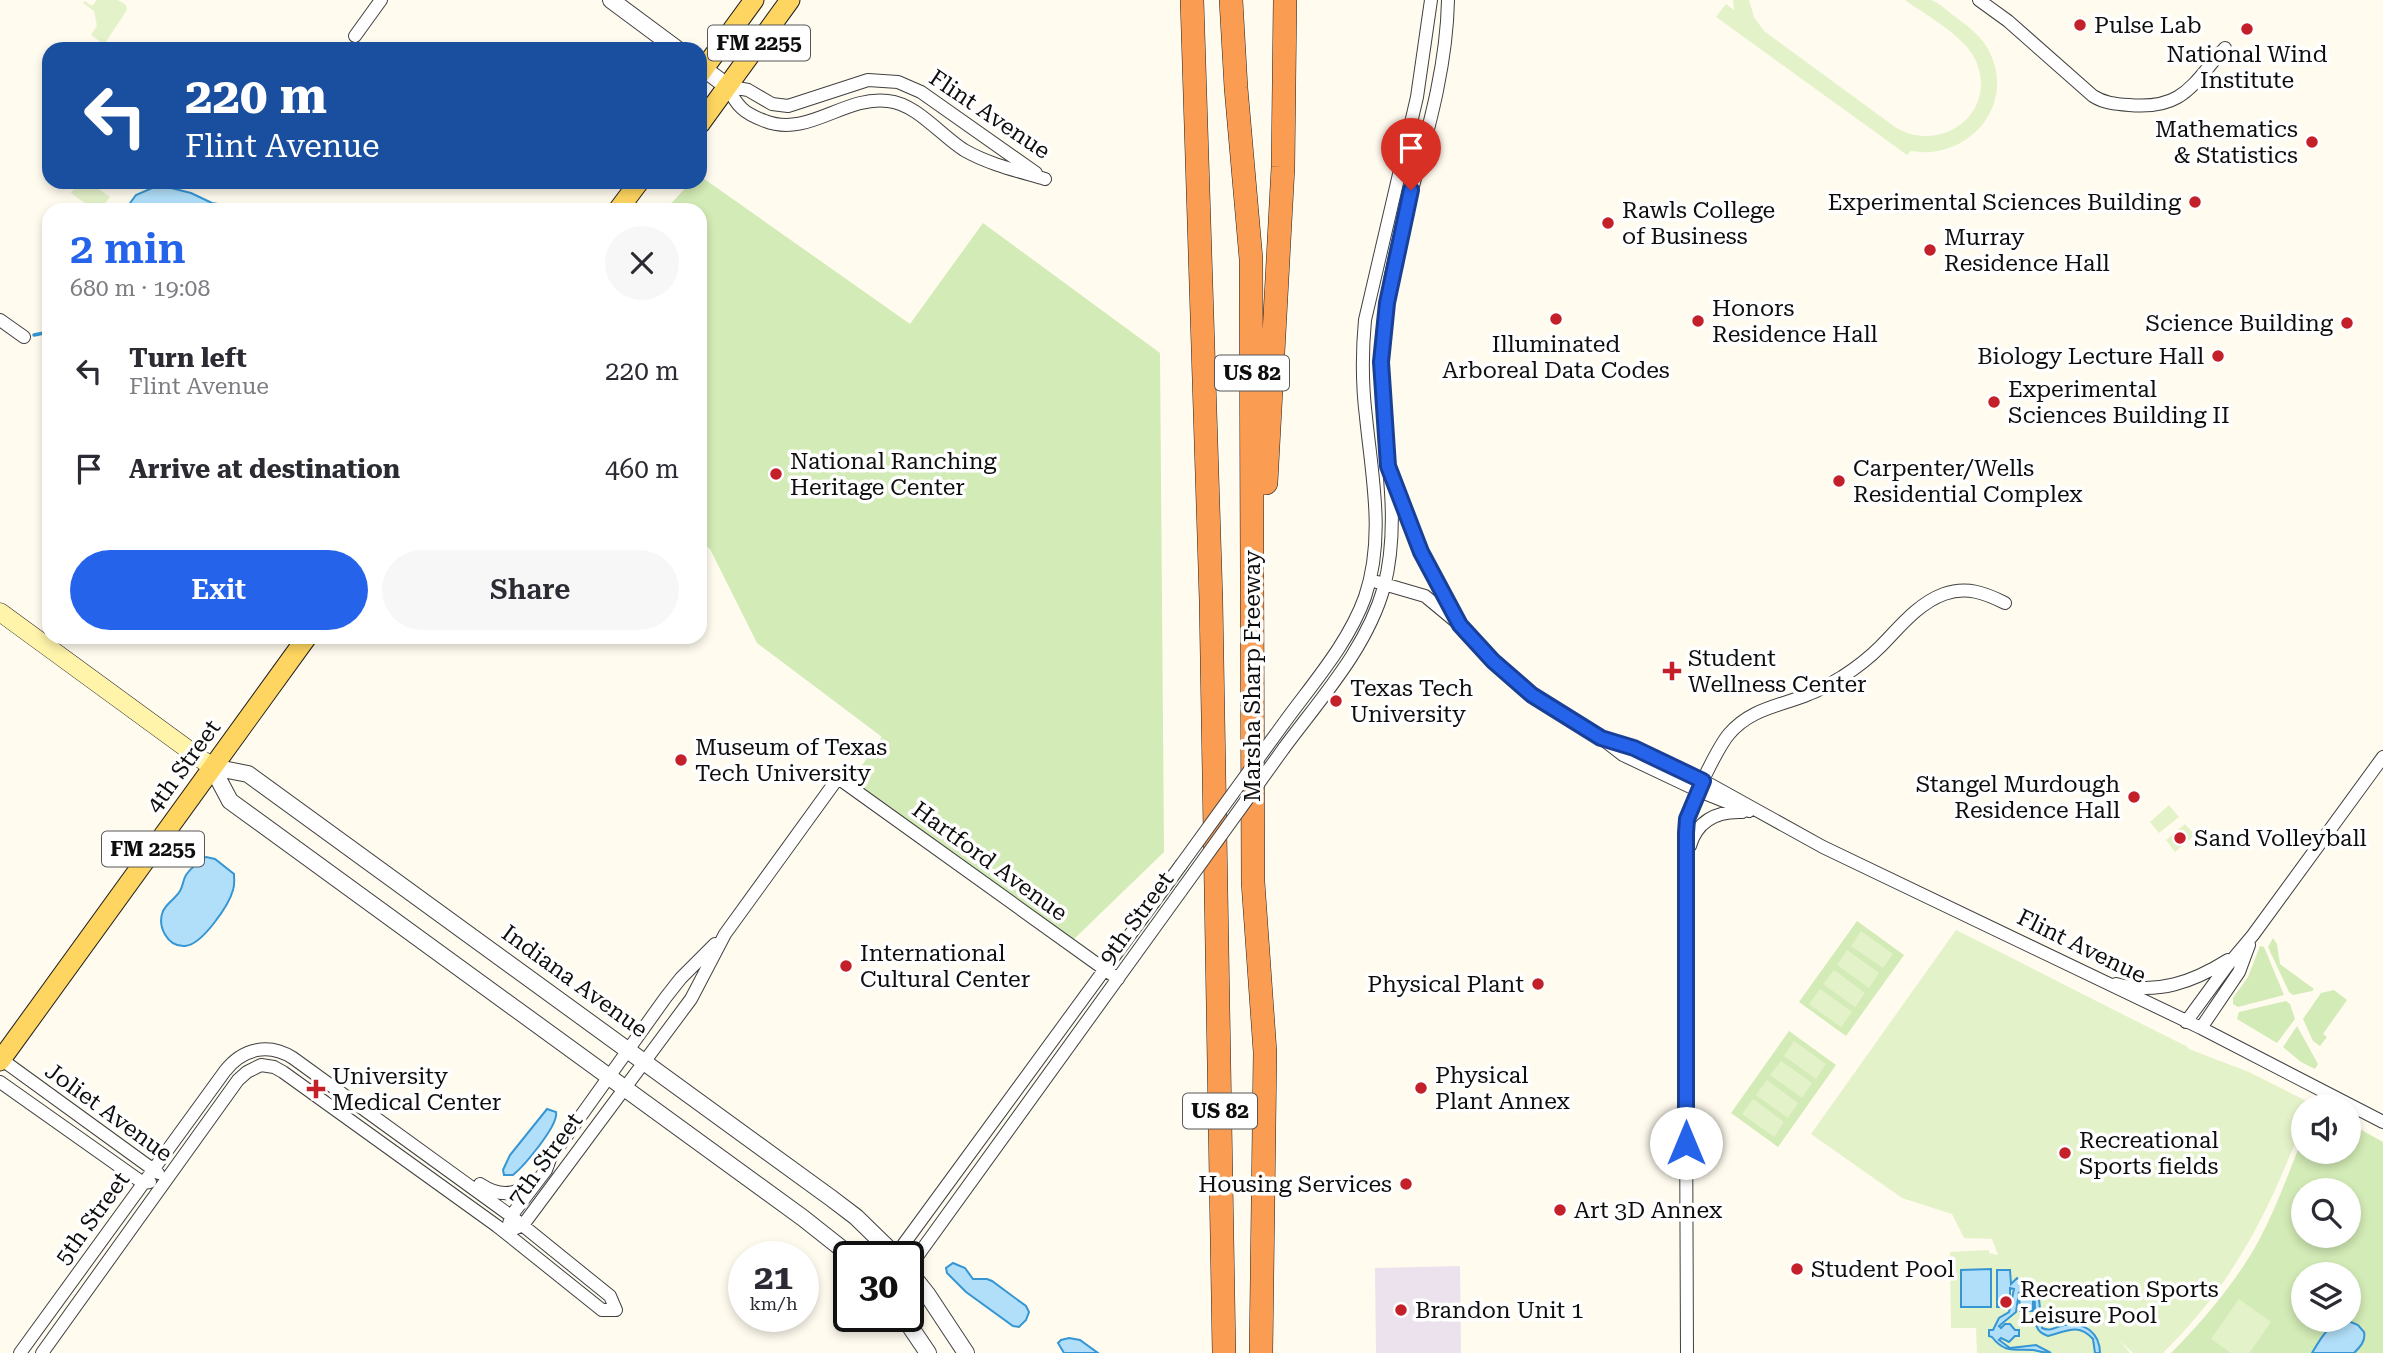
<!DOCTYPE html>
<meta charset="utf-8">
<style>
:root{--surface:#fff;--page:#f7f7f7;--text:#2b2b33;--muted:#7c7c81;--accent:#2563eb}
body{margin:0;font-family:"Roboto Serif",serif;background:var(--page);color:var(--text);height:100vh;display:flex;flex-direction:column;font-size:26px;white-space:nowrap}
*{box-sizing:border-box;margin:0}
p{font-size:23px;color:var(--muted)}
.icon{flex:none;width:38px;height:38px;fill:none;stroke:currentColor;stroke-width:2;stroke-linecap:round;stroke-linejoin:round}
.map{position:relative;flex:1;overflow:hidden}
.details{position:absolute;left:42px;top:203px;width:665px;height:441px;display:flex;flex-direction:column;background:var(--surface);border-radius:21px;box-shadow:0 4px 10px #0003}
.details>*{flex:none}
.top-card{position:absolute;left:42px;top:42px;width:665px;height:147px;border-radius:21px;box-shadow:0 4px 10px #0003;background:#1a4fa0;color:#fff;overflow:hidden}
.buttons{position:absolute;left:2291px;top:1094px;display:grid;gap:14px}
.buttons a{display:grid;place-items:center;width:70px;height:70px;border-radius:50%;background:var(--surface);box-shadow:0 4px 10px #0003;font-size:35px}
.speed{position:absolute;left:728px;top:1241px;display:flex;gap:14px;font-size:35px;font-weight:700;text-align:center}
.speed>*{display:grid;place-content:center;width:91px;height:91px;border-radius:50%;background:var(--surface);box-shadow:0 4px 10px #0003;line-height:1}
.speed small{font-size:18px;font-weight:400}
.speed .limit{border:4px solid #111;border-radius:10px;background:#fff;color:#111}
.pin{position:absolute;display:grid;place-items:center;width:60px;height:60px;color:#fff;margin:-72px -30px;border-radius:50% 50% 50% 0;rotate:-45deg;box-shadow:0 0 7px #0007}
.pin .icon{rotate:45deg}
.me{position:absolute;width:77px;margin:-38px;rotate:0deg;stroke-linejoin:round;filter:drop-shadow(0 0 5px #0008)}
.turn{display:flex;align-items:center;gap:24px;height:147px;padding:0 28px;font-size:32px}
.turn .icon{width:91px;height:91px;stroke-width:2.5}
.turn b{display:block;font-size:49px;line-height:60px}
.round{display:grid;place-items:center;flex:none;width:74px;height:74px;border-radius:37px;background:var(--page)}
.summary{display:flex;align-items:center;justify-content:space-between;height:119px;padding:0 28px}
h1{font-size:42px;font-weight:600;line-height:52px;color:var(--accent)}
.cta{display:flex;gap:14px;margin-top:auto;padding:14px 28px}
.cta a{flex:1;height:80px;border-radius:42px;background:var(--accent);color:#fff;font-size:28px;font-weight:600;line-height:80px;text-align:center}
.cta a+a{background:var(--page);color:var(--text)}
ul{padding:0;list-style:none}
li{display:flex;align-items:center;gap:21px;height:98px;padding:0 28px}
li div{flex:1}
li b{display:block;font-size:26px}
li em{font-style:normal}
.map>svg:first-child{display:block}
.industrial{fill:#ebe2ed}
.green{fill:#d3ebb6;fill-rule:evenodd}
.pitch{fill:#e4f2c9}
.water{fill:#b1dff9;stroke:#3596d3;stroke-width:2}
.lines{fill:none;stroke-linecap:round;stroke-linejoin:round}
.stream{stroke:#3596d3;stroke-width:3.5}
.minor-casing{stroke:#414141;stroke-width:14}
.tertiary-casing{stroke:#414141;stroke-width:18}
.secondary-casing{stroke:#303030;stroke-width:19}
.primary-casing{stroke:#1f1f1f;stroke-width:21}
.motorway-casing{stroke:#1f1f1f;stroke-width:24}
.minor{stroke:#fff;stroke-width:12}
.tertiary{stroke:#fff;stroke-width:16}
.secondary{stroke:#fff4aa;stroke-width:18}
.primary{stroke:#fed560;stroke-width:19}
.motorway{stroke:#fa9c52;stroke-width:23}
.minor-bridge-casing{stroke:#414141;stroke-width:14;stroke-linecap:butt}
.minor-bridge{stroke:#fff;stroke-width:12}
.route-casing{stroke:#184099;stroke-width:18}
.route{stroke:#2563eb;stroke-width:12}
.poi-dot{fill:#c4202a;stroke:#fff;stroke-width:2.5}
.labels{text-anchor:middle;stroke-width:7;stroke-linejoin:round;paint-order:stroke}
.shield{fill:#fff;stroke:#565656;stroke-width:2}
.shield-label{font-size:21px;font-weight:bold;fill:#0e0e0e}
.poi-label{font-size:23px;fill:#0e0e0e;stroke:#fff;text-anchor:start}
.street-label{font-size:23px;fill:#0e0e0e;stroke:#fff}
</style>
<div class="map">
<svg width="2383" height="1353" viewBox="0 0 2383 1353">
<rect width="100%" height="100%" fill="#fffbef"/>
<!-- industrial -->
<path class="industrial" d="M 1460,1266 L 1461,1353 L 1376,1353 L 1375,1268 Z"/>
<!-- green -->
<path class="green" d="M 700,176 L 910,324 L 983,223 L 1160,353 L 1164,852 L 1073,940 L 851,781 L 882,737 L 757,643 L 710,549 L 700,542 L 700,210 L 665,210 L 691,182 L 700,182 Z
M 1857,921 L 1904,955 L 1846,1036 L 1799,1002 Z
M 2273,938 L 2277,944 L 2280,964 L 2314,989 L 2312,991 L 2293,995 L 2289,992 L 2268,947 Z
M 2260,946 L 2264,947 L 2284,995 L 2238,1007 L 2233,1004 L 2233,998 L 2248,977 Z
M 2334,990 L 2347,1000 L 2323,1034 L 2327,1037 L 2320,1046 L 2313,1041 L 2303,1019 L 2321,993 Z
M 2286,1001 L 2290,1004 L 2295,1019 L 2277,1043 L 2237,1019 L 2239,1012 Z
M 2297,1026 L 2318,1064 L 2315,1069 L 2301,1062 L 2283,1047 Z
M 1789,1031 L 1836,1065 L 1778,1147 L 1731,1113 Z
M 2349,1123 L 2383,1142 L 2383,1353 L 2171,1353 C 2204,1320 2235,1283 2258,1242 C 2276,1209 2289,1172 2303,1137 L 2303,1152 L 2348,1152 ZM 2303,1190 L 2348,1190 L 2348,1236 L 2303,1236 ZM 2303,1274 L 2348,1274 L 2348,1320 L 2303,1320 Z"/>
<!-- pitch -->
<path class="pitch" d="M 97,0 L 118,0 L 126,5 L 127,10 L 105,43 L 102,43 L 91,35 L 97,26 L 94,11 L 83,3 L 85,1 L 92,6 Z
M 1733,0 L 1749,0 L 1754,17 L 1764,31 L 1895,127 C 1942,156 2000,111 1975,59 C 1964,36 1926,15 1905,0 C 1912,0 1924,0 1931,0 C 1940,3 1950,13 1958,19 C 1969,27 1981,36 1988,49 C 2018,104 1969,161 1911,151 L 1907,155 L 1716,17 L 1726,4 L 1734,10 Z
M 79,182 L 89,182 L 110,197 L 100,210 L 94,210 L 71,193 Z
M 2169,805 L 2179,817 L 2159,833 L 2150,822 Z
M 2185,824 L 2195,835 L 2175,852 L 2166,840 Z
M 1956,930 C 2033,968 2109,1008 2186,1046 L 2189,1049 L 2249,1072 L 2312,1104 L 2303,1106 C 2303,1128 2294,1146 2285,1167 C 2255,1239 2219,1298 2163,1353 L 2133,1353 L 2120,1341 L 2130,1353 L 1977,1353 L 1976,1328 L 1951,1328 L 1950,1252 L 1989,1250 L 1989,1253 L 1998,1255 L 1992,1239 L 1964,1238 L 1952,1214 L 1902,1198 L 1811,1134 Z
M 1861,931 L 1893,954 L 1883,968 L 1851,946 Z
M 1847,950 L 1879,973 L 1869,988 L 1837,965 Z
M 1834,970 L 1865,993 L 1855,1007 L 1823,984 Z
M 1820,989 L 1852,1012 L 1841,1027 L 1809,1004 Z
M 1794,1041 L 1826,1064 L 1816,1079 L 1784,1056 Z
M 1781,1061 L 1812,1083 L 1802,1098 L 1770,1075 Z
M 1767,1080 L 1798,1103 L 1788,1118 L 1756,1095 Z
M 1753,1099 L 1784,1122 L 1774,1137 L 1742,1114 Z
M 2239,1299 L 2271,1322 L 2249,1353 L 2231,1353 L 2211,1339 Z"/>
<!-- water -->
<path class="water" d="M 159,185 L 191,193 L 212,203 L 253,210 L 125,210 L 136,195 Z
M 206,857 L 215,859 L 234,874 C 234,879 235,885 233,890 C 229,905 202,945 185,946 C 167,947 157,926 163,911 C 167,903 176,898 180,891 C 183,886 183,880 186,875 C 191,868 198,862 206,857 Z
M 547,1109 L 556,1112 C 559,1125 524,1166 513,1175 L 504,1175 L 503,1170 L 510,1155 Z
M 953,1263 L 965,1268 L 973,1279 L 987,1279 L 992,1281 L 1026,1306 L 1029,1312 L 1026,1320 L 1019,1327 L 1013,1326 L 966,1292 L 947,1273 L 946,1268 Z
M 1991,1269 L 1991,1307 L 1961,1307 L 1961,1270 Z
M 1997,1270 L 2010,1270 L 2011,1284 L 2017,1278 L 2021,1281 L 2020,1284 L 2031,1283 L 2038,1289 L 2042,1328 C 2051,1332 2055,1327 2064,1325 C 2084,1321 2100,1333 2100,1353 L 2095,1353 L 2093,1339 C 2078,1322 2065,1332 2048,1336 C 2027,1330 2039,1307 2033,1292 L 2033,1311 L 2020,1311 L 2019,1292 L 2016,1312 L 1999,1326 L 2001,1328 L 2005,1324 L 2010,1324 L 2015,1330 L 2019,1330 L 2019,1336 L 2015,1336 L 2009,1342 L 2001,1338 L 1999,1340 L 2010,1348 L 2036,1345 L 2051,1353 C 2044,1353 2039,1351 2033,1350 C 2014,1349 2004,1353 1992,1337 L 1989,1336 L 1989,1330 L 1993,1330 L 1999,1318 L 2009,1312 L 2014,1289 L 2010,1288 L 2010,1307 L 1997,1307 Z
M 2346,1320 L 2358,1325 L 2364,1332 C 2366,1341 2360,1347 2354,1353 L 2312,1353 C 2321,1338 2328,1324 2346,1320 Z
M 1069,1338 L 1080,1340 L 1098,1353 L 1064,1353 L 1058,1343 L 1061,1340 Z"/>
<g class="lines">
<!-- stream -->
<path class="stream" d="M 34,335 L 49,332"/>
<!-- minor casing -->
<g class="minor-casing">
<path id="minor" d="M 1979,0 L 2008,21 L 2093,96 C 2104,103 2115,104 2129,105 C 2184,110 2192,84 2225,48
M 355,36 L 381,0
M 727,86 C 737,106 743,113 765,121 C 808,138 845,95 888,101 C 917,104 940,135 964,150 C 988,164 1018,171 1045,179
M 727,86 L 748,90 L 772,104 L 788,106 L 868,80 L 898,82 L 921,92 L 1036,173
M 0,320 L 24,337
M 1394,483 L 1421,552 L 1455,616
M 1377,582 L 1425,596 L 1460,625 L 1493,661 L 1532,695 L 1601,738 L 1623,755 L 1699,791 L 1749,811
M 1284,723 C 1313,683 1348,644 1365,597 C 1385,538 1372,477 1366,417 C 1362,385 1362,352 1365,320 L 1417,97 L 1431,0
M 1601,738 L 1634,748 L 1704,781 L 1823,847 L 2201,1028 L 2383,1122
M 1284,748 C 1321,698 1367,648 1384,587 C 1406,502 1374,413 1383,328 C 1394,217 1446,112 1448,0
M 1690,846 C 1697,821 1716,811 1742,812
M 2116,984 C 2157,995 2193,982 2228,960
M 2186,1022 L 2227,966 L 2253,935 L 2383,757
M 2201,1028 L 2239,972 L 2249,945
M 1,1059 L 158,1173
M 0,1082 L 143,1183 L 150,1182
M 480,1184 C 498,1196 516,1198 531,1180
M 509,1224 L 511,1216 L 546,1170 L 550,1159 L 666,997 L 681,978 L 715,944
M 516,1228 L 523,1225 L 691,999 L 725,934 L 838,778 L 1118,979
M 895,1256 L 1181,865
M 908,1269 L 1181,891
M 20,1353 L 225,1071 C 242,1049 268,1042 293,1058 L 511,1216 L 610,1296 L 616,1310 L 602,1310 L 497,1226 L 283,1072 L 274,1067 L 261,1065 L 247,1072 L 238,1080 L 42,1353
M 1687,1353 L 1685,856 C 1686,844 1684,831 1687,819 C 1691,802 1718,747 1729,734 C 1751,708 1781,706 1809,694 C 1820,690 1832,683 1842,677 C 1856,668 1868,659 1880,647 C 1899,628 1917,604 1944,594 C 1967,586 1985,593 2005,603"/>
</g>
<!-- tertiary casing -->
<g class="tertiary-casing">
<path id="tertiary" d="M 611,0 L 677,49
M 700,66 L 727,86
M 212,767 L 248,774 L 831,1198 L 856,1217 L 896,1256
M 212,767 L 230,801 L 803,1218 L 851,1256
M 908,1270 L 927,1294 L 966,1353
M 903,1316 L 928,1353"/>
</g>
<!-- secondary casing -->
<g class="secondary-casing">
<path id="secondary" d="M 0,612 L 212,767"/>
</g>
<!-- primary casing -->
<g class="primary-casing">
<path id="primary" d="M 700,74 L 754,0
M 700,124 L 790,0
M 618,210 L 639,182
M 0,1061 L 307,637"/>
</g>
<!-- motorway casing -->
<g class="motorway-casing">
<path id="motorway" d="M 1192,0 L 1211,600 L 1224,1353
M 1231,0 L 1236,88 L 1251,259 L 1253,882 L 1265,1052 L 1261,1353
M 1266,483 L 1283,167 L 1285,0"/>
</g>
<!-- minor -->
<use href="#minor" class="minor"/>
<!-- tertiary -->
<use href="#tertiary" class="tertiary"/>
<!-- secondary -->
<use href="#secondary" class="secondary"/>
<!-- primary -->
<use href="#primary" class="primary"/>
<!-- motorway -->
<use href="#motorway" class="motorway"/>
<!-- minor-bridge casing -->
<g class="minor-bridge-casing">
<path id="minor-bridge" d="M 1181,865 L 1284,723
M 1181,891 L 1284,748"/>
</g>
<!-- minor-bridge -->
<use href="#minor-bridge" class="minor-bridge"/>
</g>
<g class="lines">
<!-- route casing -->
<g class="route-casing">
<path id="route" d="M 1411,190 L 1387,303 L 1381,362 L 1388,466 L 1421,552 L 1460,625 L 1493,661 L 1532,695 L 1601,738 L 1634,748 L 1703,781 L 1687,819 L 1686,833 L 1686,1143"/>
</g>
<!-- route -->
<use href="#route" class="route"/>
</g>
<!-- markers -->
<g class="poi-dot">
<circle cx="2080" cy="25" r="7"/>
<circle cx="2247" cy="29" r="7"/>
<circle cx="2312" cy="142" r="7"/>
<circle cx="2195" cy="202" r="7"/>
<circle cx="1608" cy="223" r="7"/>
<circle cx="1930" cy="250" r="7"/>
<circle cx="1556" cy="319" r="7"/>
<circle cx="1698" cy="321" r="7"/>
<circle cx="2347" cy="323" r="7"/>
<circle cx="2218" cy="356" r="7"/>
<circle cx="1994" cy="402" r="7"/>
<circle cx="776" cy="474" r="7"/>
<circle cx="1839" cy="481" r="7"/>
<path d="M1668.5 660.5h7v7h7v7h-7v7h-7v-7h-7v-7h7z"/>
<circle cx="1336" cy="701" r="7"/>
<circle cx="681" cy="760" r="7"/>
<circle cx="2134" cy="797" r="7"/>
<circle cx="2180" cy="838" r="7"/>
<circle cx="846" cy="966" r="7"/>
<circle cx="1538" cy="984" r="7"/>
<circle cx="1421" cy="1088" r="7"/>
<path d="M312.5 1078.5h7v7h7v7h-7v7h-7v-7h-7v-7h7z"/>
<circle cx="2065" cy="1153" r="7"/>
<circle cx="1406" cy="1184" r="7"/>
<circle cx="1560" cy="1210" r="7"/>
<circle cx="1797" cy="1269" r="7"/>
<circle cx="2006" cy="1302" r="7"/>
<circle cx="1401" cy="1310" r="7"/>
</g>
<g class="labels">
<!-- shield labels -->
<g class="shield">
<rect x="708" y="25.5" width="102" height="35" rx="5"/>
<rect x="1215" y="355.5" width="74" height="35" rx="5"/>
<rect x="102" y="831.5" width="102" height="35" rx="5"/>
<rect x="1183" y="1093.5" width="74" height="35" rx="5"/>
</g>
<g class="shield-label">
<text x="759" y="50">FM 2255</text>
<text x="1252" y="380">US 82</text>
<text x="153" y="856">FM 2255</text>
<text x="1220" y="1118">US 82</text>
</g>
<!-- poi labels -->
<g class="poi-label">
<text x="2094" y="33">Pulse Lab</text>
<text x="2247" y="62" text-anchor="middle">National Wind<tspan x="2247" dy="26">Institute</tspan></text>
<text x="2298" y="137" text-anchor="end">Mathematics<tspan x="2298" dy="26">&amp; Statistics</tspan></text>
<text x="2181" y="210" text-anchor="end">Experimental Sciences Building</text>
<text x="1622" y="218">Rawls College<tspan x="1622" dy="26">of Business</tspan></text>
<text x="1944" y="245">Murray<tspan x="1944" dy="26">Residence Hall</tspan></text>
<text x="1712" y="316">Honors<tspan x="1712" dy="26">Residence Hall</tspan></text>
<text x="2333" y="331" text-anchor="end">Science Building</text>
<text x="1556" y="352" text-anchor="middle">Illuminated<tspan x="1556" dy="26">Arboreal Data Codes</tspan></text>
<text x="2204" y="364" text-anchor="end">Biology Lecture Hall</text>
<text x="2008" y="397">Experimental<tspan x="2008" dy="26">Sciences Building II</tspan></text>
<text x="790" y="469">National Ranching<tspan x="790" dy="26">Heritage Center</tspan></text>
<text x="1853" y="476">Carpenter/Wells<tspan x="1853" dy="26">Residential Complex</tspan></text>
<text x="1688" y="666">Student<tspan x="1688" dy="26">Wellness Center</tspan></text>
<text x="1350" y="696">Texas Tech<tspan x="1350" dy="26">University</tspan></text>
<text x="695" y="755">Museum of Texas<tspan x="695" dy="26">Tech University</tspan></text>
<text x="2120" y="792" text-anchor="end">Stangel Murdough<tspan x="2120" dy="26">Residence Hall</tspan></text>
<text x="2194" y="846">Sand Volleyball</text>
<text x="860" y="961">International<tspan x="860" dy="26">Cultural Center</tspan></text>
<text x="1524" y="992" text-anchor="end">Physical Plant</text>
<text x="1435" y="1083">Physical<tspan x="1435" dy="26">Plant Annex</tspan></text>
<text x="332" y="1084">University<tspan x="332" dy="26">Medical Center</tspan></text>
<text x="2079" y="1148">Recreational<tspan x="2079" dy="26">Sports fields</tspan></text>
<text x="1392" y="1192" text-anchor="end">Housing Services</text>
<text x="1574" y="1218">Art 3D Annex</text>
<text x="1811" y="1277">Student Pool</text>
<text x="2020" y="1297">Recreation Sports<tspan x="2020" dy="26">Leisure Pool</tspan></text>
<text x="1415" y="1318">Brandon Unit 1</text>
</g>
<!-- street labels -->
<g class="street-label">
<text transform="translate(990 114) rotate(34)" y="8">Flint Avenue</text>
<text transform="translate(1252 676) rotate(-90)" y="8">Marsha Sharp Freeway</text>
<text transform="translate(183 766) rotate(-54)" y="8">4th Street</text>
<text transform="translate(990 861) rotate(36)" y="8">Hartford Avenue</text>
<text transform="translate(1136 918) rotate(-54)" y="8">9th Street</text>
<text transform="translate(2082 946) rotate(26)" y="8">Flint Avenue</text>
<text transform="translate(575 981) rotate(36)" y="8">Indiana Avenue</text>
<text transform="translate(109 1112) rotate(36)" y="8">Joliet Avenue</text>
<text transform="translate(545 1159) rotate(-54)" y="8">7th Street</text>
<text transform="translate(92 1218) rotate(-54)" y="8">5th Street</text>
</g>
</g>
</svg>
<div class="buttons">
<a><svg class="icon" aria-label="sound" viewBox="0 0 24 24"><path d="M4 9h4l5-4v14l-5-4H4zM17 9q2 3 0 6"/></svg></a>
<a><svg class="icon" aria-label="search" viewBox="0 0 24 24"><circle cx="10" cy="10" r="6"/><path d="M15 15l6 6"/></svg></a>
<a><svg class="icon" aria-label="layers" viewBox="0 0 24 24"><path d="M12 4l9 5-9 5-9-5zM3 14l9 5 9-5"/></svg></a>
</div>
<div class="speed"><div>21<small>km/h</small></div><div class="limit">30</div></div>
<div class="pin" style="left:1411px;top:190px;background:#d93025"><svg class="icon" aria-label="arrive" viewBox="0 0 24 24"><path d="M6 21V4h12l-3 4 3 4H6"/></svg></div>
<svg class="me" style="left:1686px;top:1143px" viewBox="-20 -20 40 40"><circle r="19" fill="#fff"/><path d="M0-13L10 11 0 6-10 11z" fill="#2563eb"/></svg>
<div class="top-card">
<div class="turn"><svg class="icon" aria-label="left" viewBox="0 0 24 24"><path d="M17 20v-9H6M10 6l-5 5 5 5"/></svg><div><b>220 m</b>Flint Avenue</div></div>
</div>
<section class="details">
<div class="summary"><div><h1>2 min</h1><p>680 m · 19:08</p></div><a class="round"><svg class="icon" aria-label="close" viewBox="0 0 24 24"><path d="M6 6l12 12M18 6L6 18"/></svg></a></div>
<ul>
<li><svg class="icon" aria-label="left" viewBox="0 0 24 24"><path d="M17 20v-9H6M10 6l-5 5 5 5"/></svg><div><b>Turn left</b><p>Flint Avenue</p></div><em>220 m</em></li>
<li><svg class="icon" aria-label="arrive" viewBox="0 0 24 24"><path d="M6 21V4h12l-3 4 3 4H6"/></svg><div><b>Arrive at destination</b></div><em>460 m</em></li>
</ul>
<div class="cta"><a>Exit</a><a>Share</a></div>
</section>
</div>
